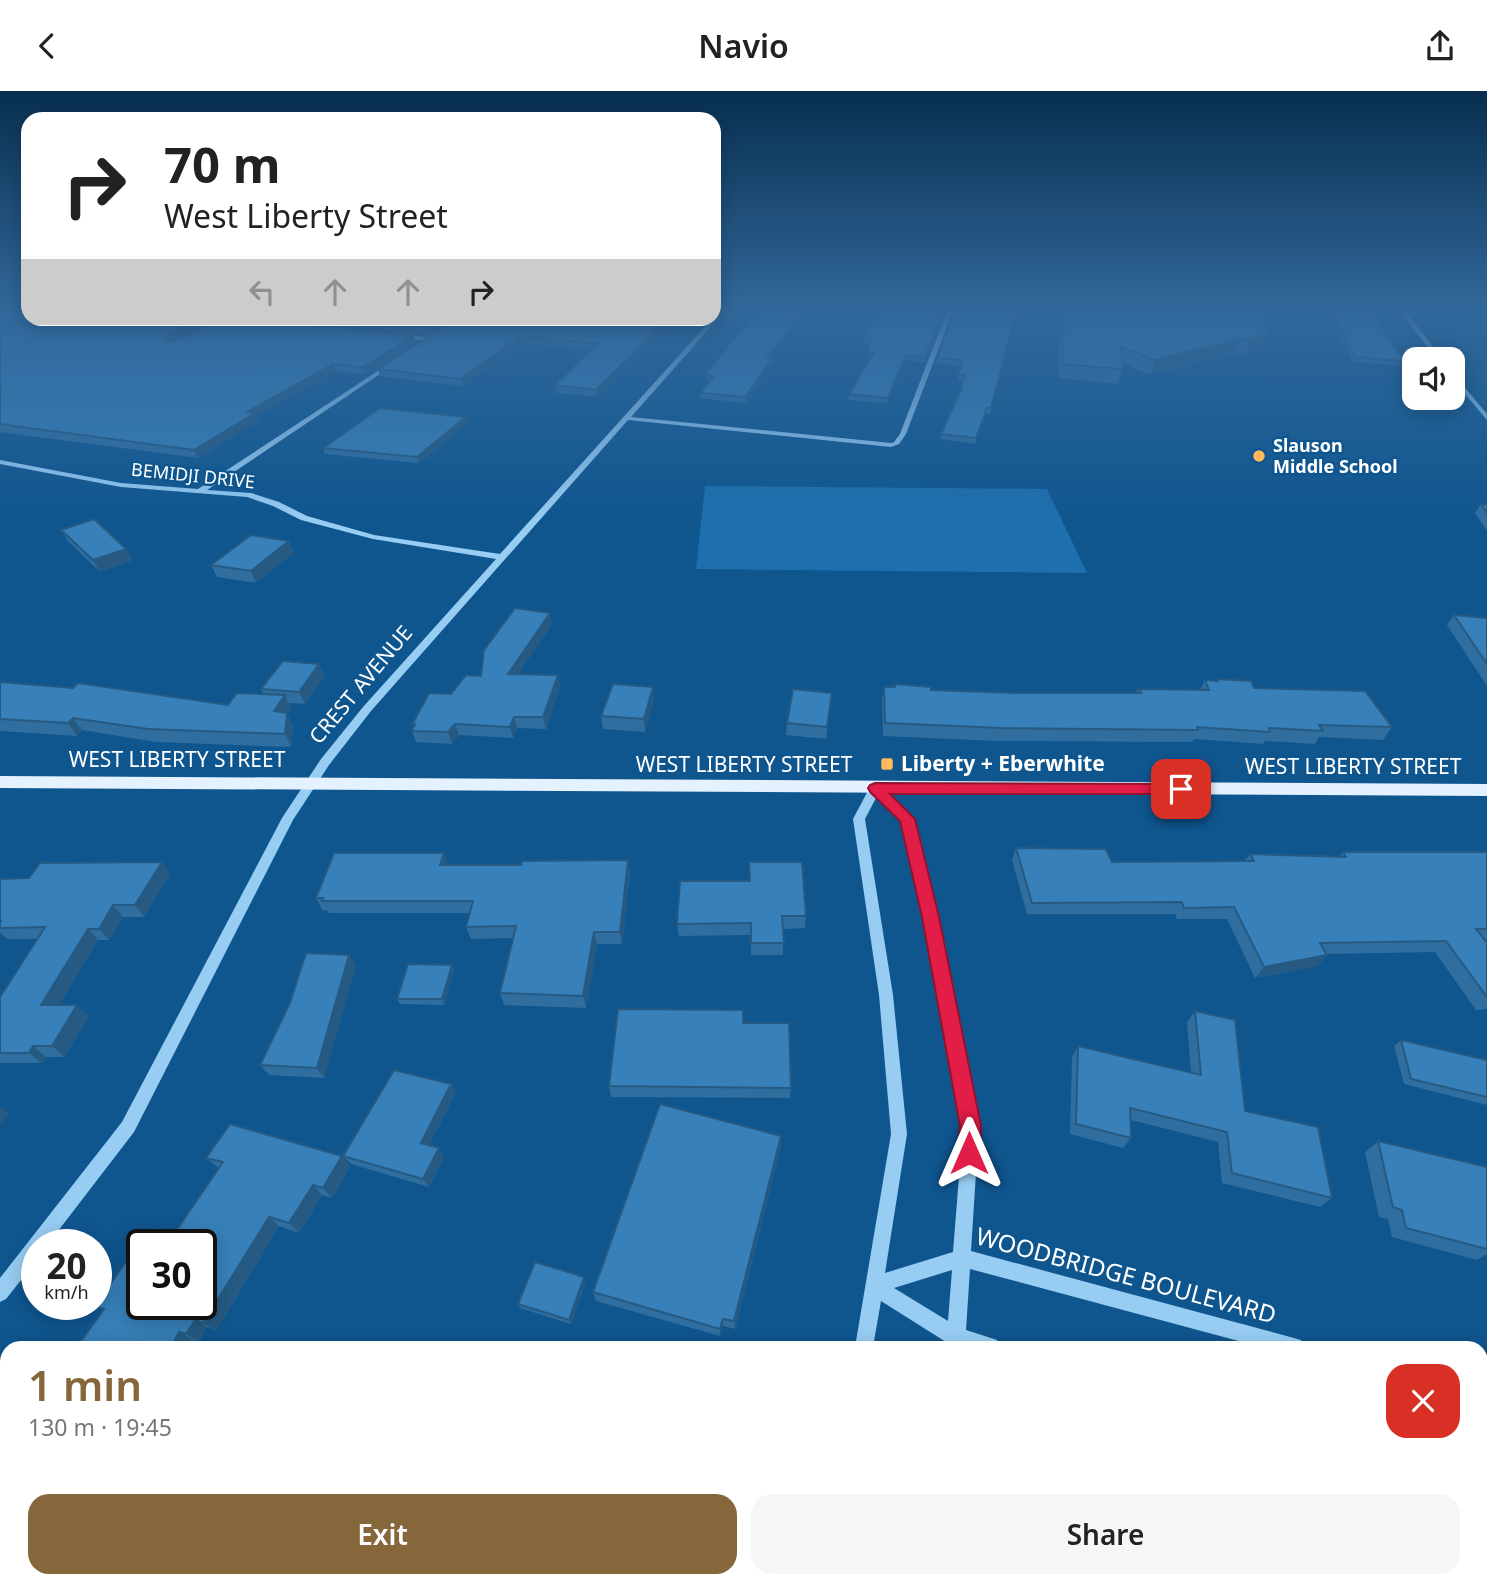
<!DOCTYPE html>
<meta charset="utf-8">
<style>
:root{--surface:#fff;--page:#f6f6f6;--text:#222;--muted:#767676;--accent:#85673b}
body{margin:0;font-family:"Noto Sans",sans-serif;background:var(--page);color:var(--text);height:100vh;display:flex;flex-direction:column;font-size:26px;white-space:nowrap}
*{box-sizing:border-box;margin:0}
p{font-size:23px;color:var(--muted)}
.icon{flex:none;width:38px;height:38px;fill:none;stroke:currentColor;stroke-width:2;stroke-linecap:round;stroke-linejoin:round}
.map{position:relative;flex:1;overflow:hidden}
.panel{position:absolute;left:0px;top:1250px;width:1488px;height:247px;display:flex;flex-direction:column;background:var(--surface);border-radius:21px 21px 0 0;box-shadow:0 4px 18px #0003}
.panel>*{flex:none}
.top-card{position:absolute;left:21px;top:21px;width:700px;height:214px;border-radius:21px;box-shadow:0 4px 18px #0003;background:#fff;color:var(--text);overflow:hidden}
.tools{position:absolute;left:1402px;top:256px;display:grid;gap:14px}
.tools a{display:grid;place-items:center;width:63px;height:63px;border-radius:14px;background:var(--surface);box-shadow:0 4px 18px #0003;font-size:35px}
.speed{position:absolute;left:21px;top:1138px;display:flex;gap:14px;font-size:35px;font-weight:700;text-align:center}
.speed>*{display:grid;place-content:center;width:91px;height:91px;border-radius:50%;background:var(--surface);box-shadow:0 4px 18px #0003;line-height:1}
.speed small{font-size:18px;font-weight:400}
.speed .limit{border:4px solid #111;border-radius:10px;background:#fff;color:#111}
.pin{position:absolute;display:grid;place-items:center;width:60px;height:60px;color:#fff;margin:-30px;border-radius:14px;box-shadow:0 4px 10px #0006}
.me{position:absolute;width:77px;margin:-38px;rotate:0deg;stroke-linejoin:round;filter:drop-shadow(0 0 5px #0008)}
.turn{display:flex;align-items:center;gap:24px;height:147px;padding:0 28px;font-size:32px}
.turn .icon{width:91px;height:91px;stroke-width:2.5}
.turn b{display:block;font-size:49px;line-height:60px}
.lanes{display:flex;align-items:center;height:66px;padding:0 28px;background:#0003;justify-content:center;gap:35px;direction:ltr}
.lanes .off{opacity:.35}
.round{display:grid;place-items:center;flex:none;width:74px;height:74px;border-radius:21px;background:var(--page)}
.summary{display:flex;align-items:center;justify-content:space-between;height:119px;padding:0 28px}
h1{font-size:42px;font-weight:600;line-height:52px;color:var(--accent)}
.button{display:flex;gap:14px;margin-top:auto;padding:14px 28px}
.button a{flex:1;height:80px;border-radius:21px;background:var(--accent);color:#fff;font-size:28px;font-weight:600;line-height:80px;text-align:center}
.button a+a{background:var(--page);color:var(--text)}
header{display:flex;justify-content:space-between;align-items:center;height:91px;padding:0 28px;background:var(--surface);font-size:32px;font-weight:600}
.map>svg:first-child{display:block}
.green{fill:#1d6fad}
.lines{fill:none;stroke-linecap:round;stroke-linejoin:round}
.minor{fill:#97ccf3;fill-rule:evenodd}
.major{fill:#e4f2ff;fill-rule:evenodd}
.wall{fill:#2f6e9f}
.shaded-wall{fill:#265a82}
.building{fill:#3780b9;stroke:#265a82;stroke-width:2}
.route{fill:#e11d48;stroke:#92132f;stroke-width:2}
.poi-dot{fill:#ffbb5a;stroke:#0f568f;stroke-width:2.5}
.labels{text-anchor:middle;stroke-width:5;stroke-linejoin:round;paint-order:stroke}
.far-poi-label{font-size:18px;font-weight:bold;fill:#fff;stroke:#0f568f;text-anchor:start}
.far-street-label{font-size:18px;fill:#fff;stroke:#0f568f}
.street-label{font-size:21px;fill:#fff;stroke:#0f568f}
.poi-label{font-size:21px;font-weight:bold;fill:#fff;stroke:#0f568f;text-anchor:start}
.near-street-label{font-size:24px;fill:#fff;stroke:#0f568f}
</style>
<header><svg class="icon" aria-label="back" viewBox="0 0 24 24"><path d="M15 5l-7 7 7 7"/></svg>Navio<svg class="icon" aria-label="share" viewBox="0 0 24 24"><path d="M12 15V3M7 8l5-5 5 5M5 13v7h14v-7"/></svg></header>
<div class="map">
<svg width="1487" height="1496" viewBox="0 0 1487 1496">
<rect width="100%" height="100%" fill="#0f568f"/>
<!-- green -->
<path class="green" d="M 705,395 L 1047,398 L 1087,482 L 696,478 Z"/>
<g class="lines">
<!-- minor -->
<path class="minor" d="M 719,220 L 725,220 L 631,326 L 891,352 L 894,351 L 900,343 L 947,220 L 953,220 L 906,343 L 899,353 L 891,356 L 628,329 L 371,620 L 329,674 L 293,729 L 134,1041 L 48,1153 L 37,1153 L 37,1169 L 6,1208 L 0,1211 L 0,1187 L 122,1031 L 282,727 L 321,668 L 363,616 L 496,468 L 373,448 L 301,429 L 273,415 L 247,406 L 121,396 L 0,373 L 0,369 L 121,392 L 198,398 L 393,270 L 395,273 L 207,399 L 251,402 L 279,411 L 307,425 L 374,444 L 500,463 Z
M 1399,220 L 1405,220 L 1443,268 L 1437,268 Z
M 396,244 L 429,246 L 432,248 L 429,250 L 398,247 Z
M 1452,281 L 1487,323 L 1487,329 L 1452,288 Z
M 875,693 L 879,694 L 913,728 L 937,826 L 979,1035 L 971,1160 L 1294,1247 L 1301,1249 L 1303,1256 L 1261,1256 L 970,1178 L 966,1239 L 997,1249 L 999,1256 L 946,1256 L 946,1251 L 881,1210 L 873,1256 L 855,1256 L 891,1043 L 879,904 L 853,728 L 871,694 ZM 877,705 L 901,730 L 923,826 L 963,1035 L 953,1161 L 885,1182 L 907,1043 L 893,904 L 865,728 ZM 952,1179 L 948,1230 L 894,1197 Z
M 1480,1297 L 1487,1299 L 1487,1319 L 1480,1317 Z
M 1480,1388 L 1487,1389 L 1487,1409 L 1480,1408 Z
M 820,1489 L 842,1489 L 841,1496 L 819,1496 Z
M 924,1489 L 946,1489 L 946,1496 L 924,1496 Z"/>
<!-- major -->
<path class="major" d="M 0,685 L 1487,693 L 1487,705 L 0,697 Z"/>
</g>
<!-- wall -->
<path class="wall" d="M 0,220 L 28,228 L 218,228 L 171,250 L 173,250 L 224,228 L 454,228 L 428,243 L 284,231 L 414,244 L 416,251 L 365,284 L 335,280 L 256,325 L 258,330 L 198,367 L 0,341 Z
M 878,220 L 944,220 L 925,271 L 906,269 L 887,312 L 848,309 L 849,303 L 871,266 L 866,266 L 867,261 L 870,253 L 863,253 L 863,248 Z
M 1017,220 L 990,323 L 985,323 L 975,353 L 940,348 L 941,343 L 960,301 L 960,296 L 962,290 L 958,289 L 961,275 L 936,272 L 937,267 Z
M 1062,220 L 1260,220 L 1264,256 L 1246,263 L 1236,262 L 1151,284 L 1122,272 L 1123,278 L 1118,293 L 1058,287 Z
M 1328,220 L 1371,220 L 1404,270 L 1402,275 L 1353,271 Z
M 457,228 L 675,228 L 597,306 L 556,302 L 555,294 L 591,259 L 523,252 L 462,295 L 380,285 L 378,278 Z
M 771,267 L 773,273 L 745,312 L 700,307 L 700,302 L 710,290 L 706,289 L 705,284 Z
M 466,326 L 468,332 L 419,372 L 325,363 L 323,357 Z
M 1481,413 L 1487,414 L 1487,440 L 1475,422 Z
M 61,439 L 133,469 L 100,481 L 68,450 Z
M 289,450 L 294,461 L 256,492 L 217,486 L 211,474 Z
M 1454,524 L 1487,527 L 1487,595 L 1447,534 Z
M 552,533 L 518,583 L 558,584 L 560,596 L 546,638 L 517,637 L 513,647 L 459,644 L 452,653 L 416,651 L 412,640 L 414,636 L 413,632 Z
M 319,573 L 325,585 L 305,613 L 289,612 L 291,617 L 287,623 L 293,635 L 291,656 L 156,651 L 82,639 L 77,645 L 0,640 L 0,591 L 228,614 L 264,604 L 261,598 Z
M 1217,588 L 1392,636 L 1383,649 L 1319,646 L 1315,653 L 1265,650 L 1263,653 L 1194,648 L 1192,651 L 997,650 L 883,645 L 882,608 L 884,596 L 931,599 L 1015,602 L 1136,602 L 1138,598 L 1200,599 L 1205,589 L 1216,590 Z
M 832,602 L 826,648 L 786,644 L 787,632 Z
M 654,609 L 645,641 L 603,638 L 601,625 Z
M 1016,757 L 1112,771 L 1245,770 L 1250,763 L 1340,765 L 1343,761 L 1487,761 L 1487,849 L 1485,849 L 1487,852 L 1487,918 L 1476,919 L 1435,861 L 1326,863 L 1318,875 L 1255,887 L 1227,828 L 1177,828 L 1175,823 L 1027,823 L 1012,769 Z
M 628,769 L 630,782 L 622,853 L 597,853 L 586,917 L 504,914 L 500,902 L 513,847 L 471,848 L 466,836 L 470,822 L 329,822 L 327,819 L 323,820 L 316,807 L 448,774 L 521,774 Z
M 170,783 L 144,826 L 123,826 L 109,849 L 98,849 L 59,914 L 89,925 L 64,966 L 46,966 L 42,972 L 0,972 L 0,906 L 38,848 L 8,848 L 0,842 L 0,788 Z
M 680,790 L 806,825 L 805,837 L 783,838 L 783,864 L 751,864 L 751,844 L 679,845 L 677,833 Z
M 356,874 L 324,987 L 269,984 L 260,974 L 290,912 Z
M 454,880 L 444,914 L 400,913 L 397,908 Z
M 1195,920 L 1245,1020 L 1332,1107 L 1320,1116 L 1222,1092 L 1218,1051 L 1131,1029 L 1131,1047 L 1123,1057 L 1070,1043 L 1072,966 L 1078,955 L 1191,982 L 1187,931 Z
M 743,932 L 791,997 L 790,1007 L 611,1006 L 609,995 Z
M 1401,949 L 1487,969 L 1487,1014 L 1404,993 L 1394,955 Z
M 451,993 L 456,1002 L 429,1054 L 444,1066 L 429,1096 L 351,1073 L 343,1065 Z
M 1378,1050 L 1487,1076 L 1487,1163 L 1477,1169 L 1392,1146 L 1388,1128 L 1379,1126 L 1365,1061 Z
M 781,1056 L 735,1238 L 723,1235 L 720,1245 L 596,1210 L 593,1201 Z
M 342,1065 L 350,1075 L 332,1107 L 322,1104 L 299,1142 L 279,1135 L 216,1240 L 207,1236 L 199,1251 L 193,1249 L 188,1256 L 77,1256 L 103,1219 L 95,1215 L 133,1175 L 174,1143 L 219,1077 L 206,1067 Z
M 586,1190 L 571,1233 L 520,1217 L 518,1213 Z
M 1078,1489 L 1186,1489 L 1208,1496 L 1078,1496 Z"/>
<!-- shaded-wall -->
<path class="shaded-wall" d="M 804,220 L 808,220 L 767,272 L 767,267 Z
M 943,220 L 944,220 L 925,271 L 925,266 Z
M 201,228 L 218,228 L 170,251 L 166,250 L 167,244 Z
M 441,228 L 454,228 L 428,243 L 427,236 Z
M 668,228 L 675,228 L 597,306 L 596,299 Z
M 1270,242 L 1264,256 L 1246,263 L 1252,249 Z
M 414,244 L 416,251 L 365,284 L 363,276 Z
M 521,245 L 523,252 L 462,295 L 460,288 Z
M 1241,248 L 1236,262 L 1151,284 L 1155,269 Z
M 906,264 L 906,269 L 887,312 L 888,307 Z
M 773,267 L 773,273 L 745,312 L 745,306 Z
M 333,273 L 335,280 L 256,325 L 258,330 L 198,367 L 194,359 L 247,321 Z
M 466,326 L 468,332 L 419,372 L 417,366 Z
M 289,450 L 294,461 L 256,492 L 251,480 Z
M 126,458 L 133,469 L 100,481 L 93,469 Z
M 550,522 L 552,533 L 511,594 L 508,583 Z
M 319,573 L 325,585 L 305,613 L 299,601 Z
M 558,584 L 560,596 L 546,638 L 543,626 Z
M 653,596 L 654,609 L 645,641 L 644,628 Z
M 285,604 L 291,617 L 287,623 L 293,635 L 291,656 L 274,620 Z
M 514,626 L 517,637 L 513,647 L 510,636 Z
M 73,627 L 82,639 L 77,645 L 68,632 Z
M 455,633 L 459,644 L 452,653 L 448,641 Z
M 444,762 L 448,774 L 440,774 Z
M 628,769 L 630,782 L 622,853 L 620,841 Z
M 162,771 L 170,783 L 144,826 L 135,814 Z
M 113,814 L 123,826 L 109,849 L 99,838 Z
M 88,838 L 98,849 L 53,925 L 41,914 Z
M 594,841 L 597,853 L 586,917 L 583,905 Z
M 349,864 L 356,874 L 324,987 L 317,977 Z
M 1327,864 L 1318,875 L 1255,887 L 1264,876 Z
M 452,874 L 454,880 L 444,914 L 442,908 Z
M 77,914 L 89,925 L 64,966 L 52,955 Z
M 33,955 L 46,966 L 42,972 L 29,962 Z
M 451,993 L 456,1002 L 426,1060 L 421,1052 Z
M 0,1016 L 10,1023 L 0,1034 Z
M 781,1045 L 781,1056 L 735,1238 L 734,1230 Z
M 439,1057 L 444,1066 L 429,1096 L 423,1088 Z
M 342,1065 L 350,1075 L 332,1107 L 323,1097 Z
M 313,1094 L 322,1104 L 299,1142 L 289,1132 Z
M 269,1126 L 279,1135 L 216,1240 L 203,1232 Z
M 584,1186 L 586,1190 L 571,1233 L 569,1229 Z
M 723,1228 L 723,1235 L 720,1245 L 720,1238 Z
M 195,1229 L 207,1236 L 199,1251 L 186,1243 Z
M 179,1241 L 193,1249 L 188,1256 L 171,1256 Z
M 0,1421 L 7,1424 L 7,1428 L 0,1425 Z
M 51,1489 L 71,1489 L 67,1496 L 51,1496 L 48,1494 Z
M 240,1489 L 254,1489 L 251,1496 L 236,1496 Z
M 653,1489 L 656,1489 L 654,1496 L 651,1496 Z"/>
<!-- building -->
<path class="building" d="M 0,220 L 28,220 L 28,228 L 201,228 L 167,244 L 166,250 L 173,250 L 224,228 L 245,228 L 414,244 L 363,276 L 333,273 L 247,321 L 255,322 L 194,359 L 0,333 Z
M 760,220 L 804,220 L 767,267 L 773,267 L 745,306 L 700,302 L 714,285 L 705,284 L 737,244 Z
M 878,220 L 943,220 L 925,266 L 906,264 L 888,307 L 849,303 L 874,261 L 867,261 L 872,248 L 863,248 Z
M 954,220 L 1016,220 L 991,317 L 987,317 L 976,347 L 941,343 L 962,296 L 960,296 L 965,284 L 958,284 L 963,269 L 937,267 Z
M 1065,220 L 1260,220 L 1270,242 L 1252,249 L 1241,248 L 1155,269 L 1121,256 L 1123,278 L 1062,273 Z
M 1332,220 L 1371,220 L 1404,270 L 1355,266 Z
M 318,228 L 441,228 L 427,236 Z
M 457,228 L 668,228 L 596,299 L 555,294 L 597,253 L 521,245 L 460,288 L 378,278 Z
M 380,317 L 466,326 L 417,366 L 323,357 Z
M 1481,413 L 1487,414 L 1487,422 Z
M 94,428 L 126,458 L 93,469 L 61,439 Z
M 251,444 L 289,450 L 251,480 L 211,474 Z
M 515,517 L 550,522 L 508,583 L 558,584 L 543,626 L 514,626 L 510,636 L 455,633 L 448,641 L 412,640 L 415,633 L 413,632 L 429,602 L 451,603 L 466,584 L 481,585 L 484,559 Z
M 1454,524 L 1487,527 L 1487,573 Z
M 283,570 L 319,573 L 299,601 L 261,598 Z
M 1217,588 L 1251,590 L 1254,597 L 1365,600 L 1392,636 L 1319,634 L 1323,640 L 1269,637 L 1270,641 L 1197,636 L 1198,639 L 1001,637 L 885,632 L 884,596 L 895,596 L 895,593 L 931,596 L 931,599 L 1015,602 L 1141,602 L 1138,598 L 1209,599 L 1205,589 L 1218,590 Z
M 0,591 L 73,597 L 78,592 L 228,614 L 237,602 L 285,604 L 274,620 L 287,622 L 285,643 L 148,638 L 73,627 L 68,632 L 0,628 Z
M 613,593 L 653,596 L 644,628 L 601,625 Z
M 793,598 L 832,602 L 827,636 L 787,632 Z
M 1016,757 L 1106,758 L 1112,771 L 1254,770 L 1250,763 L 1346,766 L 1343,761 L 1487,761 L 1487,838 L 1476,838 L 1487,852 L 1487,906 L 1446,850 L 1320,852 L 1327,864 L 1264,876 L 1234,816 L 1184,817 L 1182,811 L 1032,812 Z
M 334,762 L 444,762 L 440,774 L 521,774 L 522,770 L 628,769 L 620,841 L 594,841 L 583,905 L 500,902 L 516,835 L 466,836 L 473,810 L 322,810 L 323,807 L 316,807 Z
M 162,771 L 135,814 L 113,814 L 99,838 L 88,838 L 41,914 L 77,914 L 52,955 L 33,955 L 29,962 L 0,962 L 0,906 L 45,836 L 0,837 L 0,832 L 1,830 L 0,830 L 0,788 L 29,787 L 40,772 Z
M 749,771 L 802,771 L 806,825 L 782,825 L 784,852 L 751,852 L 751,832 L 677,833 L 680,790 L 750,790 Z
M 306,862 L 349,864 L 317,977 L 260,974 L 290,912 Z
M 408,873 L 452,874 L 442,908 L 397,908 Z
M 618,918 L 743,919 L 743,932 L 789,932 L 791,997 L 609,995 Z
M 1195,920 L 1235,929 L 1245,1020 L 1318,1036 L 1332,1107 L 1232,1082 L 1227,1041 L 1130,1017 L 1131,1047 L 1076,1033 L 1078,955 L 1201,984 Z
M 1401,949 L 1487,969 L 1487,1006 L 1411,988 Z
M 394,979 L 451,993 L 421,1052 L 439,1057 L 423,1088 L 343,1065 Z
M 660,1013 L 781,1045 L 734,1230 L 723,1228 L 720,1238 L 593,1201 Z
M 230,1033 L 342,1065 L 323,1097 L 313,1094 L 289,1132 L 269,1126 L 203,1232 L 195,1229 L 186,1243 L 179,1241 L 171,1256 L 77,1256 L 104,1218 L 95,1215 L 125,1172 L 133,1175 L 142,1162 L 142,1213 L 201,1213 L 201,1153 L 148,1153 L 158,1138 L 174,1143 L 223,1071 L 206,1067 Z
M 1378,1050 L 1487,1076 L 1487,1158 L 1406,1137 L 1402,1119 L 1393,1116 Z
M 535,1171 L 584,1186 L 569,1229 L 518,1213 Z
M 0,1425 L 7,1428 L 7,1489 L 51,1489 L 48,1494 L 51,1496 L 0,1496 Z
M 174,1489 L 240,1489 L 236,1496 L 170,1496 Z
M 457,1489 L 653,1489 L 651,1496 L 455,1496 Z
M 1088,1489 L 1186,1489 L 1208,1496 L 1088,1496 Z"/>
<!-- sky -->
<linearGradient id="sky" x2="0" y2="1"><stop stop-color="#082f4f"/><stop offset="0.51" stop-color="#31689b"/><stop offset="1" stop-color="#31689b" stop-opacity="0"/></linearGradient>
<rect width="1487" height="429" fill="url(#sky)"/>
<!-- route -->
<path class="route" d="M 875,692 L 1181,693 L 1189,698 L 1181,703 L 890,703 L 915,728 L 939,826 L 981,1035 L 980,1062 L 977,1069 L 969,1072 L 961,1069 L 958,1062 L 960,1035 L 922,826 L 900,730 L 870,701 L 868,697 L 870,694 Z"/>
<!-- markers -->
<g class="poi-dot">
<circle cx="1259" cy="365" r="7"/>
<rect x="880" y="666" width="14" height="14" rx="3.5"/>
</g>
<g class="labels">
<!-- far-poi labels -->
<g class="far-poi-label">
<text x="1273" y="361">Slauson<tspan x="1273" dy="21">Middle School</tspan></text>
</g>
<!-- far-street labels -->
<g class="far-street-label">
<text transform="translate(193 385) rotate(6)" y="6">BEMIDJI DRIVE</text>
</g>
<!-- street labels -->
<g class="street-label">
<text transform="translate(361 594) rotate(-50)" y="7">CREST AVENUE</text>
<text x="177" y="676">WEST LIBERTY STREET</text>
<text x="744" y="681">WEST LIBERTY STREET</text>
<text x="1353" y="683">WEST LIBERTY STREET</text>
</g>
<!-- poi labels -->
<g class="poi-label">
<text x="901" y="680">Liberty + Eberwhite</text>
</g>
<!-- near-street labels -->
<g class="near-street-label">
<text transform="translate(1126 1185) rotate(15)" y="8">WOODBRIDGE BOULEVARD</text>
</g>
</g>
</svg>
<div class="tools">
<a><svg class="icon" aria-label="sound" viewBox="0 0 24 24"><path d="M4 9h4l5-4v14l-5-4H4zM17 9q2 3 0 6"/></svg></a>
</div>
<div class="speed"><div>20<small>km/h</small></div><div class="limit">30</div></div>
<div class="pin" style="left:1181px;top:698px;background:#d93025"><svg class="icon" aria-label="arrive" viewBox="0 0 24 24"><path d="M6 21V4h12l-3 4 3 4H6"/></svg></div>
<svg class="me" style="left:969px;top:1062px" viewBox="-20 -20 40 40"><path d="M0-17L14 15 0 8-14 15z" fill="#e11d48" stroke="#fff" stroke-width="4"/></svg>
<div class="top-card">
<div class="turn"><svg class="icon" aria-label="right" viewBox="0 0 24 24"><path d="M7 20v-9h11M14 6l5 5-5 5"/></svg><div><b>70 m</b>West Liberty Street</div></div>
<div class="lanes"><svg class="icon off" aria-label="left" viewBox="0 0 24 24"><path d="M17 20v-9H6M10 6l-5 5 5 5"/></svg><svg class="icon off" aria-label="ahead" viewBox="0 0 24 24"><path d="M12 20V5M6 11l6-6 6 6"/></svg><svg class="icon off" aria-label="ahead" viewBox="0 0 24 24"><path d="M12 20V5M6 11l6-6 6 6"/></svg><svg class="icon" aria-label="right" viewBox="0 0 24 24"><path d="M7 20v-9h11M14 6l5 5-5 5"/></svg></div>
</div>
<section class="panel">
<div class="summary"><div><h1>1 min</h1><p>130 m · 19:45</p></div><a class="round" style="background:#d93025;color:#fff"><svg class="icon" aria-label="close" viewBox="0 0 24 24"><path d="M6 6l12 12M18 6L6 18"/></svg></a></div>
<div class="button"><a>Exit</a><a>Share</a></div>
</section>
</div>
